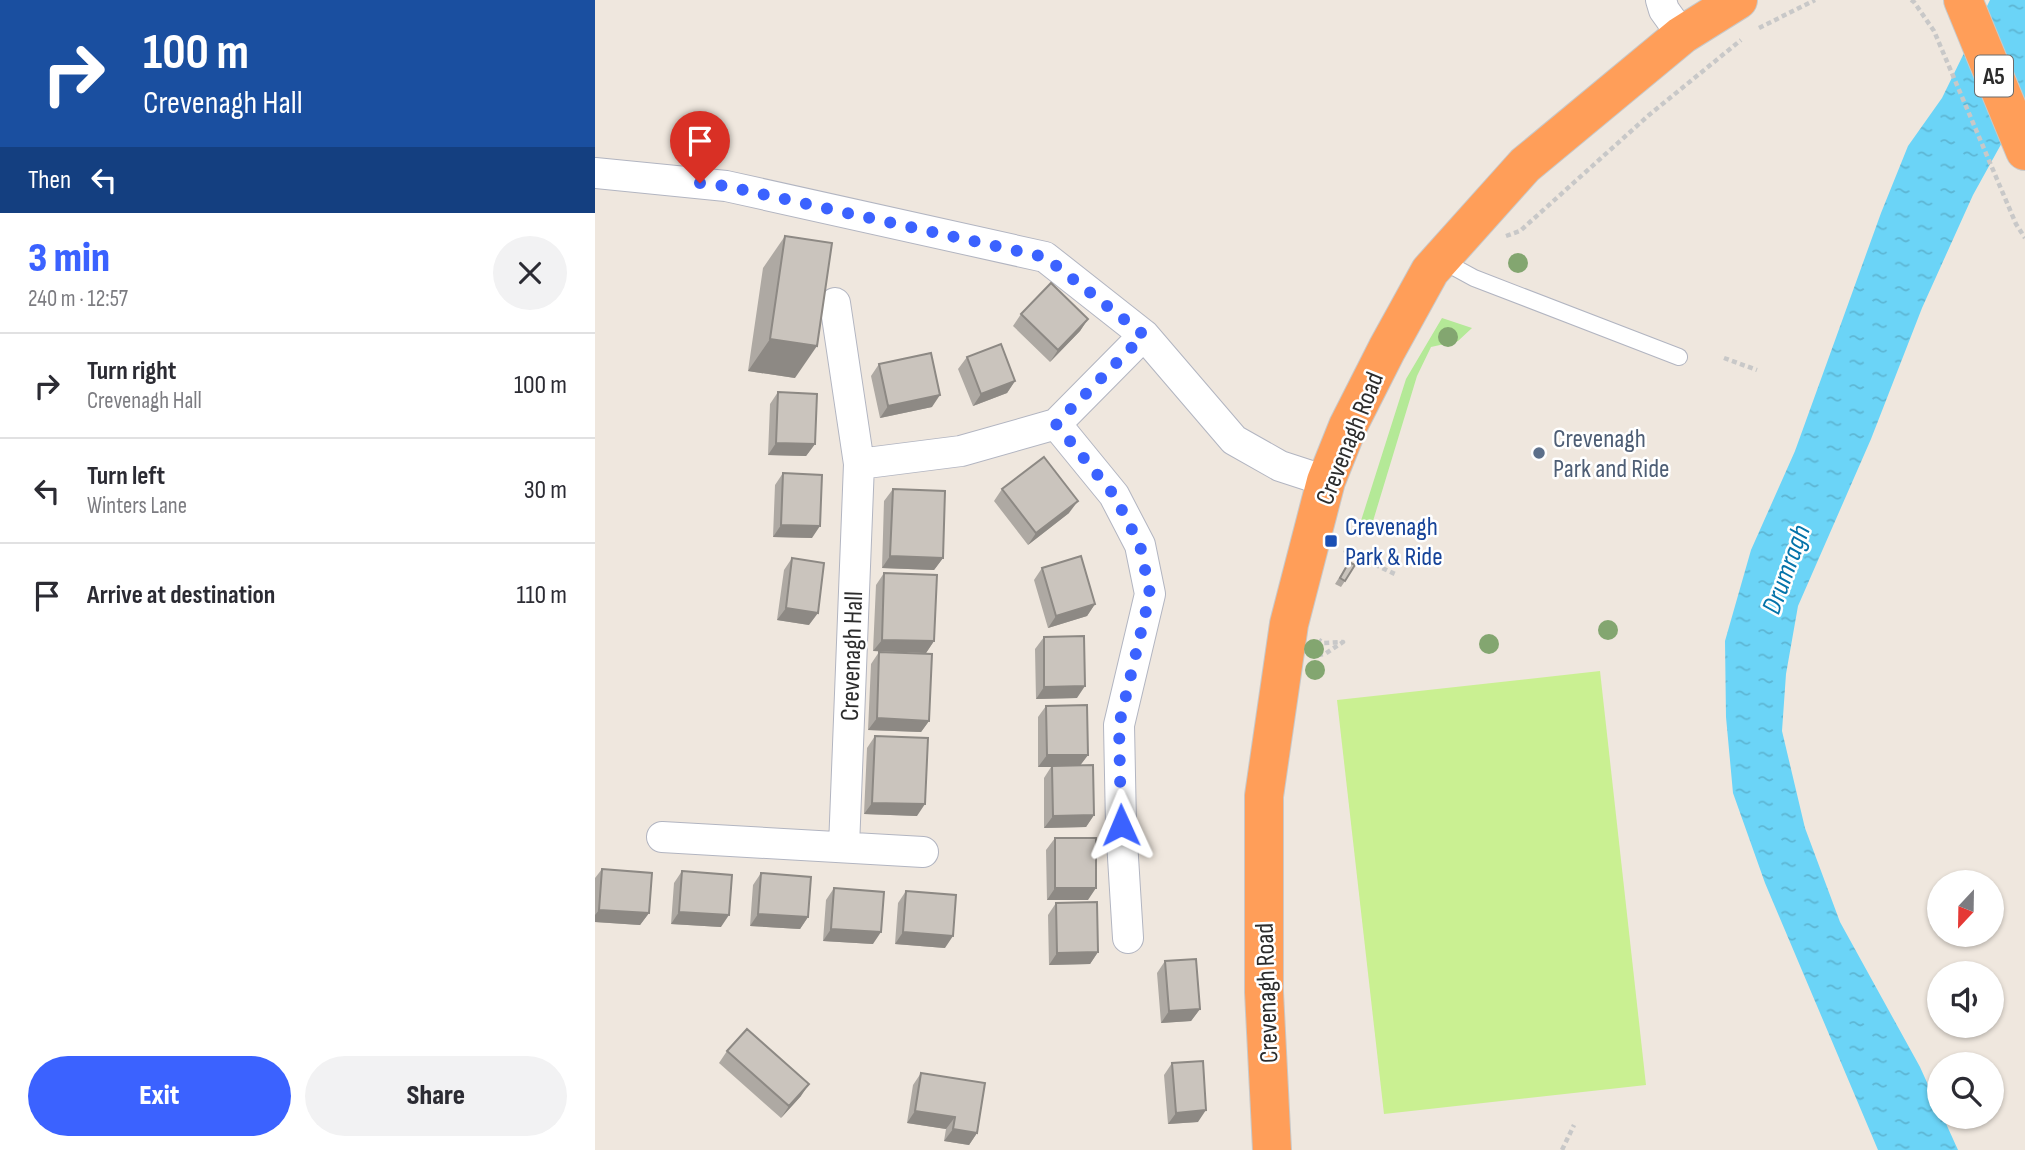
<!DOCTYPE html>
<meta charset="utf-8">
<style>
:root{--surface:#fff;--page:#f2f2f3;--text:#2b2b33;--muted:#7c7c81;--line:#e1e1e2;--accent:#3b62ff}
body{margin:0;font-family:"Sofia Sans Condensed",sans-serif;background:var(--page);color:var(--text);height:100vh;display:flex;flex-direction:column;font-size:26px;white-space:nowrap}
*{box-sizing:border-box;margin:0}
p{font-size:23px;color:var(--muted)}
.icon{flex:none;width:38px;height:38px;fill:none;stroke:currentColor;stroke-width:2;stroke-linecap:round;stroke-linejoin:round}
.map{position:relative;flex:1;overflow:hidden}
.panel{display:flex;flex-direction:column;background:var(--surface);width:595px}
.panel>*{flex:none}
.guide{background:#1a4fa0;color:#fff;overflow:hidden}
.needle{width:46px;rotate:202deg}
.controls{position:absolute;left:1332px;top:870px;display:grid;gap:14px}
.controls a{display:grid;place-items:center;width:77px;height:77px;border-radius:50%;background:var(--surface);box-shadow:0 2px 5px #0004;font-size:35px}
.pin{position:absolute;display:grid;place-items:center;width:60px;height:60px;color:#fff;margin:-72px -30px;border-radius:50% 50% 50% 0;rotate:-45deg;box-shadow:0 0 7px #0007}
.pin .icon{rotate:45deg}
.me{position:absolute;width:77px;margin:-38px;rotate:359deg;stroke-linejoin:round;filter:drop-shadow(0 0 5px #0008)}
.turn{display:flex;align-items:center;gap:24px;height:147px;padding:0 28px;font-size:32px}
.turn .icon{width:91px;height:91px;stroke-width:2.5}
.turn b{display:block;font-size:49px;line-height:60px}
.then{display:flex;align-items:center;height:66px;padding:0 28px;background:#0003;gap:14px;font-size:26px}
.round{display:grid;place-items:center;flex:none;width:74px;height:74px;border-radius:37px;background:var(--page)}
.head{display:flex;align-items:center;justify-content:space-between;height:119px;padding:0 28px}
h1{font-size:42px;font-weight:800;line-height:52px;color:var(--accent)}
.primary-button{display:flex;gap:14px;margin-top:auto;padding:14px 28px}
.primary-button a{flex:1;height:80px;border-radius:42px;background:var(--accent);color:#fff;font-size:28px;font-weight:800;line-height:80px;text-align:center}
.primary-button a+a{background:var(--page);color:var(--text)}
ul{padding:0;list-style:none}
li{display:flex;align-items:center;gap:21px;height:105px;padding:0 28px;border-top:2px solid var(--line)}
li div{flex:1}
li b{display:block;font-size:26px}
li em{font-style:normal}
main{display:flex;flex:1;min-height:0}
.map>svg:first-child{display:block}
.grass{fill:#b4e997}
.pitch{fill:#caf092}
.water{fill:url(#water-ripples)}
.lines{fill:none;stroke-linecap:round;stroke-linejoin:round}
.lane-casing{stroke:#b2b5c1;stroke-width:18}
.street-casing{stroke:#b2b5c1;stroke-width:32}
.highway-casing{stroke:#c8c8c8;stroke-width:40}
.path{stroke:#c8c8c8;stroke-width:4.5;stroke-dasharray:5 3.5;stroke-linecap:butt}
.lane{stroke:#fff;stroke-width:16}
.street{stroke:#fff;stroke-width:30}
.highway{stroke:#ff9e59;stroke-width:38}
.tree{fill:#83a670}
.wall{fill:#aea9a3}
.shaded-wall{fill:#8d8984}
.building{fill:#cac4bd;stroke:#8d8984;stroke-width:2}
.route{stroke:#3b62ff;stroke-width:12;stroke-dasharray:0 21.6}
.service-dot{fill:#5c6f8a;stroke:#fff;stroke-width:2.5}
.transit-dot{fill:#1a4fb4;stroke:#fff;stroke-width:2.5}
.labels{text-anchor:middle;stroke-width:5;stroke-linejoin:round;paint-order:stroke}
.shield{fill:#fff;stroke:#6b6b6b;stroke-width:2}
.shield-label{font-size:24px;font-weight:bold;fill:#2c2c2c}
.street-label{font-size:26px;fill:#2c2c2c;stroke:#fff}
.service-label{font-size:26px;fill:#4e5e75;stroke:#fff;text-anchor:start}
.transit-label{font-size:26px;fill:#164399;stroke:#fff;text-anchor:start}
.water-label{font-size:28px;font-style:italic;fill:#0473a9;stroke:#fff}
</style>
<main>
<section class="panel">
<div class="guide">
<div class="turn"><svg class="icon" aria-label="right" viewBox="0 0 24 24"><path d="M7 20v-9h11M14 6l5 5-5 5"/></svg><div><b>100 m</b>Crevenagh Hall</div></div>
<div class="then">Then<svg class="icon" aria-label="left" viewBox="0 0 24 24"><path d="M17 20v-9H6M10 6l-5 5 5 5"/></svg></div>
</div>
<div class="head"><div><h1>3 min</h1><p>240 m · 12:57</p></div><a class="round"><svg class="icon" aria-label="close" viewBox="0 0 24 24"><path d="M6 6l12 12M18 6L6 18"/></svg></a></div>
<ul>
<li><svg class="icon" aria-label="right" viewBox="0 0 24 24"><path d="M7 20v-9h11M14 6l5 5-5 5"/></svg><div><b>Turn right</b><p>Crevenagh Hall</p></div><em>100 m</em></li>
<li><svg class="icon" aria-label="left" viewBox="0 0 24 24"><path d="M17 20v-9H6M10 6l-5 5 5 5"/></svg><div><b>Turn left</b><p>Winters Lane</p></div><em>30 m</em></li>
<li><svg class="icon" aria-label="arrive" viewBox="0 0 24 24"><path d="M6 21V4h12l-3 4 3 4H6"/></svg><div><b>Arrive at destination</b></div><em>110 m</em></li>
</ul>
<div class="primary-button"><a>Exit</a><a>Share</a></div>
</section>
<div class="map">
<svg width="1430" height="1150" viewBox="0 0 1430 1150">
<defs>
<pattern id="water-ripples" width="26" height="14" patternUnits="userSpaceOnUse" patternTransform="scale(1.75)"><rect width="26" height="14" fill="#6bd4f7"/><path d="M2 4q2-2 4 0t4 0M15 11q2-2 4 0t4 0" fill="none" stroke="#5db6d4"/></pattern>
</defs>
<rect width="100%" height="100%" fill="#efe7de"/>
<!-- grass -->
<path class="grass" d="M 847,318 L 877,328 L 863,341 L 836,347 L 822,376 L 775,531 L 764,527 L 811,379 Z"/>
<!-- pitch -->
<path class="pitch" d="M 1005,671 L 1051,1085 L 789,1114 L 742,700 Z"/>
<!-- water -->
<path class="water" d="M 1395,0 L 1430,0 L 1430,101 L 1378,195 L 1327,308 L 1276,439 L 1203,606 L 1191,674 L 1187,731 L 1210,828 L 1245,922 L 1325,1067 L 1344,1109 L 1344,1116 L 1348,1117 L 1363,1150 L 1283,1150 L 1170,883 L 1138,793 L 1131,717 L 1130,641 L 1156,550 L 1200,451 L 1286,213 L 1313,146 L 1347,98 Z"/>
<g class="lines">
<!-- lane casing -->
<g class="lane-casing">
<path id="lane" d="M 846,260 L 879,278 L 1084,357"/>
</g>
<!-- street casing -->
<g class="street-casing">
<path id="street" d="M 1066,0 L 1069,10 L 1087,35
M 0,173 L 131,186 L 450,257 L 549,335 L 639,440 L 685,466 L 731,481
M 240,303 L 264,464 L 249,847
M 461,424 L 519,495 L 545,545 L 555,594 L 524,725 L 526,825 L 533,938
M 264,464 L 366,451 L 461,424 L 549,335
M 67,837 L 328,852"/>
</g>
<!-- highway casing -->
<g class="highway-casing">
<path id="highway" d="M 1368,0 L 1430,151
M 677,1150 L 669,992 L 669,796 L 694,624 L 731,481 L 753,426 L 792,349 L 835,271 L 930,165 L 1087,35 L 1143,0"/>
</g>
<!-- path -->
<path class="path" d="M 1316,0 L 1319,2 L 1339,31 L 1421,224 L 1430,238
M 1164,28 L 1220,0
M 911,236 L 925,231 L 1054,115 L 1146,40
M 1129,358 L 1162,370
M 749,550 L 800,574
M 723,655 L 730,654 L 748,642 L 729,643 L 724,640
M 967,1150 L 979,1125"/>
<!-- lane -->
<use href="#lane" class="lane"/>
<!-- street -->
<use href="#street" class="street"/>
<!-- highway -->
<use href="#highway" class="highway"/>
</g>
<!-- trees -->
<g class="tree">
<circle cx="923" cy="263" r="10"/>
<circle cx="853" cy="337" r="10"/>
<circle cx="1013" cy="630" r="10"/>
<circle cx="894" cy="644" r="10"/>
<circle cx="719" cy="649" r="10"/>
<circle cx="720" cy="670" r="10"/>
</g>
<!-- wall -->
<path class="wall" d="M 190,236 L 200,378 L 153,371 L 168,268 Z
M 426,314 L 493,319 L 485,331 L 455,362 L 418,326 Z
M 372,357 L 420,381 L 412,393 L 378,406 L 363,369 Z
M 284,364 L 337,407 L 285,418 L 276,376 Z
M 183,392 L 220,444 L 211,456 L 173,455 L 175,404 Z
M 188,473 L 217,538 L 178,537 L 180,485 Z
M 298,489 L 348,558 L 339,570 L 287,568 L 289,501 Z
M 407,489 L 474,513 L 433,545 L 399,501 Z
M 197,558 L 214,625 L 182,620 L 189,570 Z
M 754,562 L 750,581 L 746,587 L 740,584 Z
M 447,568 L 500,604 L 492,616 L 453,628 L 439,580 Z
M 289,573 L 339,641 L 331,653 L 278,651 L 281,585 Z
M 449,637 L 482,698 L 441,699 L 440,649 Z
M 284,652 L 334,721 L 326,732 L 273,730 L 276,664 Z
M 451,706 L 493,755 L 485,765 L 499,815 L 491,827 L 449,828 L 449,778 L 456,767 L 443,767 L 443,717 Z
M 280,736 L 322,816 L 269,814 L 272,748 Z
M 460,838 L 493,900 L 452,900 L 451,850 Z
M 7,869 L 54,913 L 45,925 L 0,922 L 0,878 Z
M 87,871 L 126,927 L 76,924 L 79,883 Z
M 166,873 L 213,917 L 205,929 L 155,926 L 158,885 Z
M 239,888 L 278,944 L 228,941 L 231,900 Z
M 311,891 L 350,948 L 300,944 L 303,903 Z
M 461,903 L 503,952 L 495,964 L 454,965 L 453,915 Z
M 570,961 L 605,1009 L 596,1021 L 566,1023 L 562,973 Z
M 132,1051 L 206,1096 L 186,1118 L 124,1063 Z
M 577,1063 L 603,1122 L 573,1124 L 569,1075 Z
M 326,1073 L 382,1133 L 374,1145 L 349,1141 L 351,1129 L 312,1123 L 318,1085 Z"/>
<!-- shaded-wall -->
<path class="shaded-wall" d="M 493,319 L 485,331 L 455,362 L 463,350 Z
M 175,339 L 222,346 L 200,378 L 153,371 Z
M 420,381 L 412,393 L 378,406 L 386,394 Z
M 345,395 L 337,407 L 285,418 L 293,406 Z
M 181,443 L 220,444 L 211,456 L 173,455 Z
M 483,501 L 474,513 L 433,545 L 441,533 Z
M 186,525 L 225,526 L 217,538 L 178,537 Z
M 295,556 L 348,558 L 339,570 L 287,568 Z
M 500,604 L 492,616 L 453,628 L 461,616 Z
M 191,608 L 223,613 L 214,625 L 182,620 Z
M 287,640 L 339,641 L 331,653 L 278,651 Z
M 490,686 L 482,698 L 441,699 L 449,687 Z
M 282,718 L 334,721 L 326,732 L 273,730 Z
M 452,755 L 493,755 L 484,767 L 443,767 Z
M 277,803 L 330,804 L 322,816 L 269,814 Z
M 499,815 L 491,827 L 449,828 L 458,816 Z
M 460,888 L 501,888 L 493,900 L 452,900 Z
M 4,910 L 54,913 L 45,925 L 0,922 L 0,915 Z
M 84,912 L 134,915 L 126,927 L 76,924 Z
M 163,914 L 213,917 L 205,929 L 155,926 Z
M 236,929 L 286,932 L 278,944 L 228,941 Z
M 308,932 L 358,936 L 350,948 L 300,944 Z
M 503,952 L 495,964 L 454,965 L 462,953 Z
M 605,1009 L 596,1021 L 566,1023 L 574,1011 Z
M 214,1084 L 206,1096 L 186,1118 L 194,1106 Z
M 611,1110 L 603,1122 L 573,1124 L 581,1113 Z
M 320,1111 L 360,1117 L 351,1129 L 312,1123 Z
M 358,1129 L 382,1133 L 374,1145 L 349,1141 Z"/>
<!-- building -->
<path class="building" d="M 190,236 L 237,243 L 222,346 L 175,339 Z
M 456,283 L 493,319 L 463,350 L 426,314 Z
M 406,344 L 420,381 L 386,394 L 372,357 Z
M 336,353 L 345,395 L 293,406 L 284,364 Z
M 183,392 L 222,394 L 220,444 L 181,443 Z
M 449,457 L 483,501 L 441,533 L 407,489 Z
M 188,473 L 227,475 L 225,526 L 186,525 Z
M 298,489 L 350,491 L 348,558 L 295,556 Z
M 486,556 L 500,604 L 461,616 L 447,568 Z
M 197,558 L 229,563 L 223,613 L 191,608 Z
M 754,562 L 760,565 L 750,581 L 745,578 Z
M 289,573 L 342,575 L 339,641 L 287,640 Z
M 489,636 L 490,686 L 449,687 L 449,637 Z
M 284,652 L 337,654 L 334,721 L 282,718 Z
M 492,705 L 493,755 L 452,755 L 451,706 Z
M 280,736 L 333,738 L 330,804 L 277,803 Z
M 498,765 L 499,815 L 458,816 L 457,766 Z
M 460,838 L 501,838 L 501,888 L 460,888 Z
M 7,869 L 57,873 L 54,913 L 4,910 Z
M 87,871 L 137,875 L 134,915 L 84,912 Z
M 166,873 L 216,877 L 213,917 L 163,914 Z
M 239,888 L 289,892 L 286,932 L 236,929 Z
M 311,891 L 361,895 L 358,936 L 308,932 Z
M 502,902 L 503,952 L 462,953 L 461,903 Z
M 601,959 L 605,1009 L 574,1011 L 570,961 Z
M 152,1029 L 214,1084 L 194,1106 L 132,1051 Z
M 608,1061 L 611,1110 L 581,1113 L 577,1063 Z
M 326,1073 L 390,1083 L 382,1133 L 358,1129 L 360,1117 L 320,1111 Z"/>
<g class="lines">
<!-- route -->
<path class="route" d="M 105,183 L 131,186 L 450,257 L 549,335 L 461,424 L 519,495 L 545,545 L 555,594 L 524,725 L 526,825"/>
</g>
<!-- markers -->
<circle class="service-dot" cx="944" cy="453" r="7"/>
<rect class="transit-dot" x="729" y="534" width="14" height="14" rx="3.5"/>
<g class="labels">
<!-- shield labels -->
<rect class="shield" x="1380" y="55.5" width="38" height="41" rx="5"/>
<g class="shield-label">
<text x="1399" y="84">A5</text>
</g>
<!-- street labels -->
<g class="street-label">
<text transform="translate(754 438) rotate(-68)" y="9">Crevenagh Road</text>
<text transform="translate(256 656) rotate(-88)" y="9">Crevenagh Hall</text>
<text transform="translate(671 993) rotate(-92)" y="9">Crevenagh Road</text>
</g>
<!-- service labels -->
<g class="service-label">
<text x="958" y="447">Crevenagh<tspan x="958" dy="30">Park and Ride</tspan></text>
</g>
<!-- transit labels -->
<g class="transit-label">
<text x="750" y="535">Crevenagh<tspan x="750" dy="30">Park &amp; Ride</tspan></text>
</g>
<!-- water labels -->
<g class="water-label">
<text transform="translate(1190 569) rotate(-70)" y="10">Drumragh</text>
</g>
</g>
</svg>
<div class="controls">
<a><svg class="needle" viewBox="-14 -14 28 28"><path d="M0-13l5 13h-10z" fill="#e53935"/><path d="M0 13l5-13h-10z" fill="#7c7c81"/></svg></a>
<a><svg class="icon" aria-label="sound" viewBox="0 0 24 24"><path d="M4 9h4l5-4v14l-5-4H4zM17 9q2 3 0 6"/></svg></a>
<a><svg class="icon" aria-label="search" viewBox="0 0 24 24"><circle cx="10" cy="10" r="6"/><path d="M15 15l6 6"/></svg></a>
</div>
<div class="pin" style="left:105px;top:183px;background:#d93025"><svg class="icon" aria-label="arrive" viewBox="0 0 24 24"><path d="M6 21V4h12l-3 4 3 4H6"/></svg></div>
<svg class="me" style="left:526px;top:825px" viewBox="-20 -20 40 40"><path d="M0-17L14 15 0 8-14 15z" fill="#3b62ff" stroke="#fff" stroke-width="4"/></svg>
</div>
</main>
